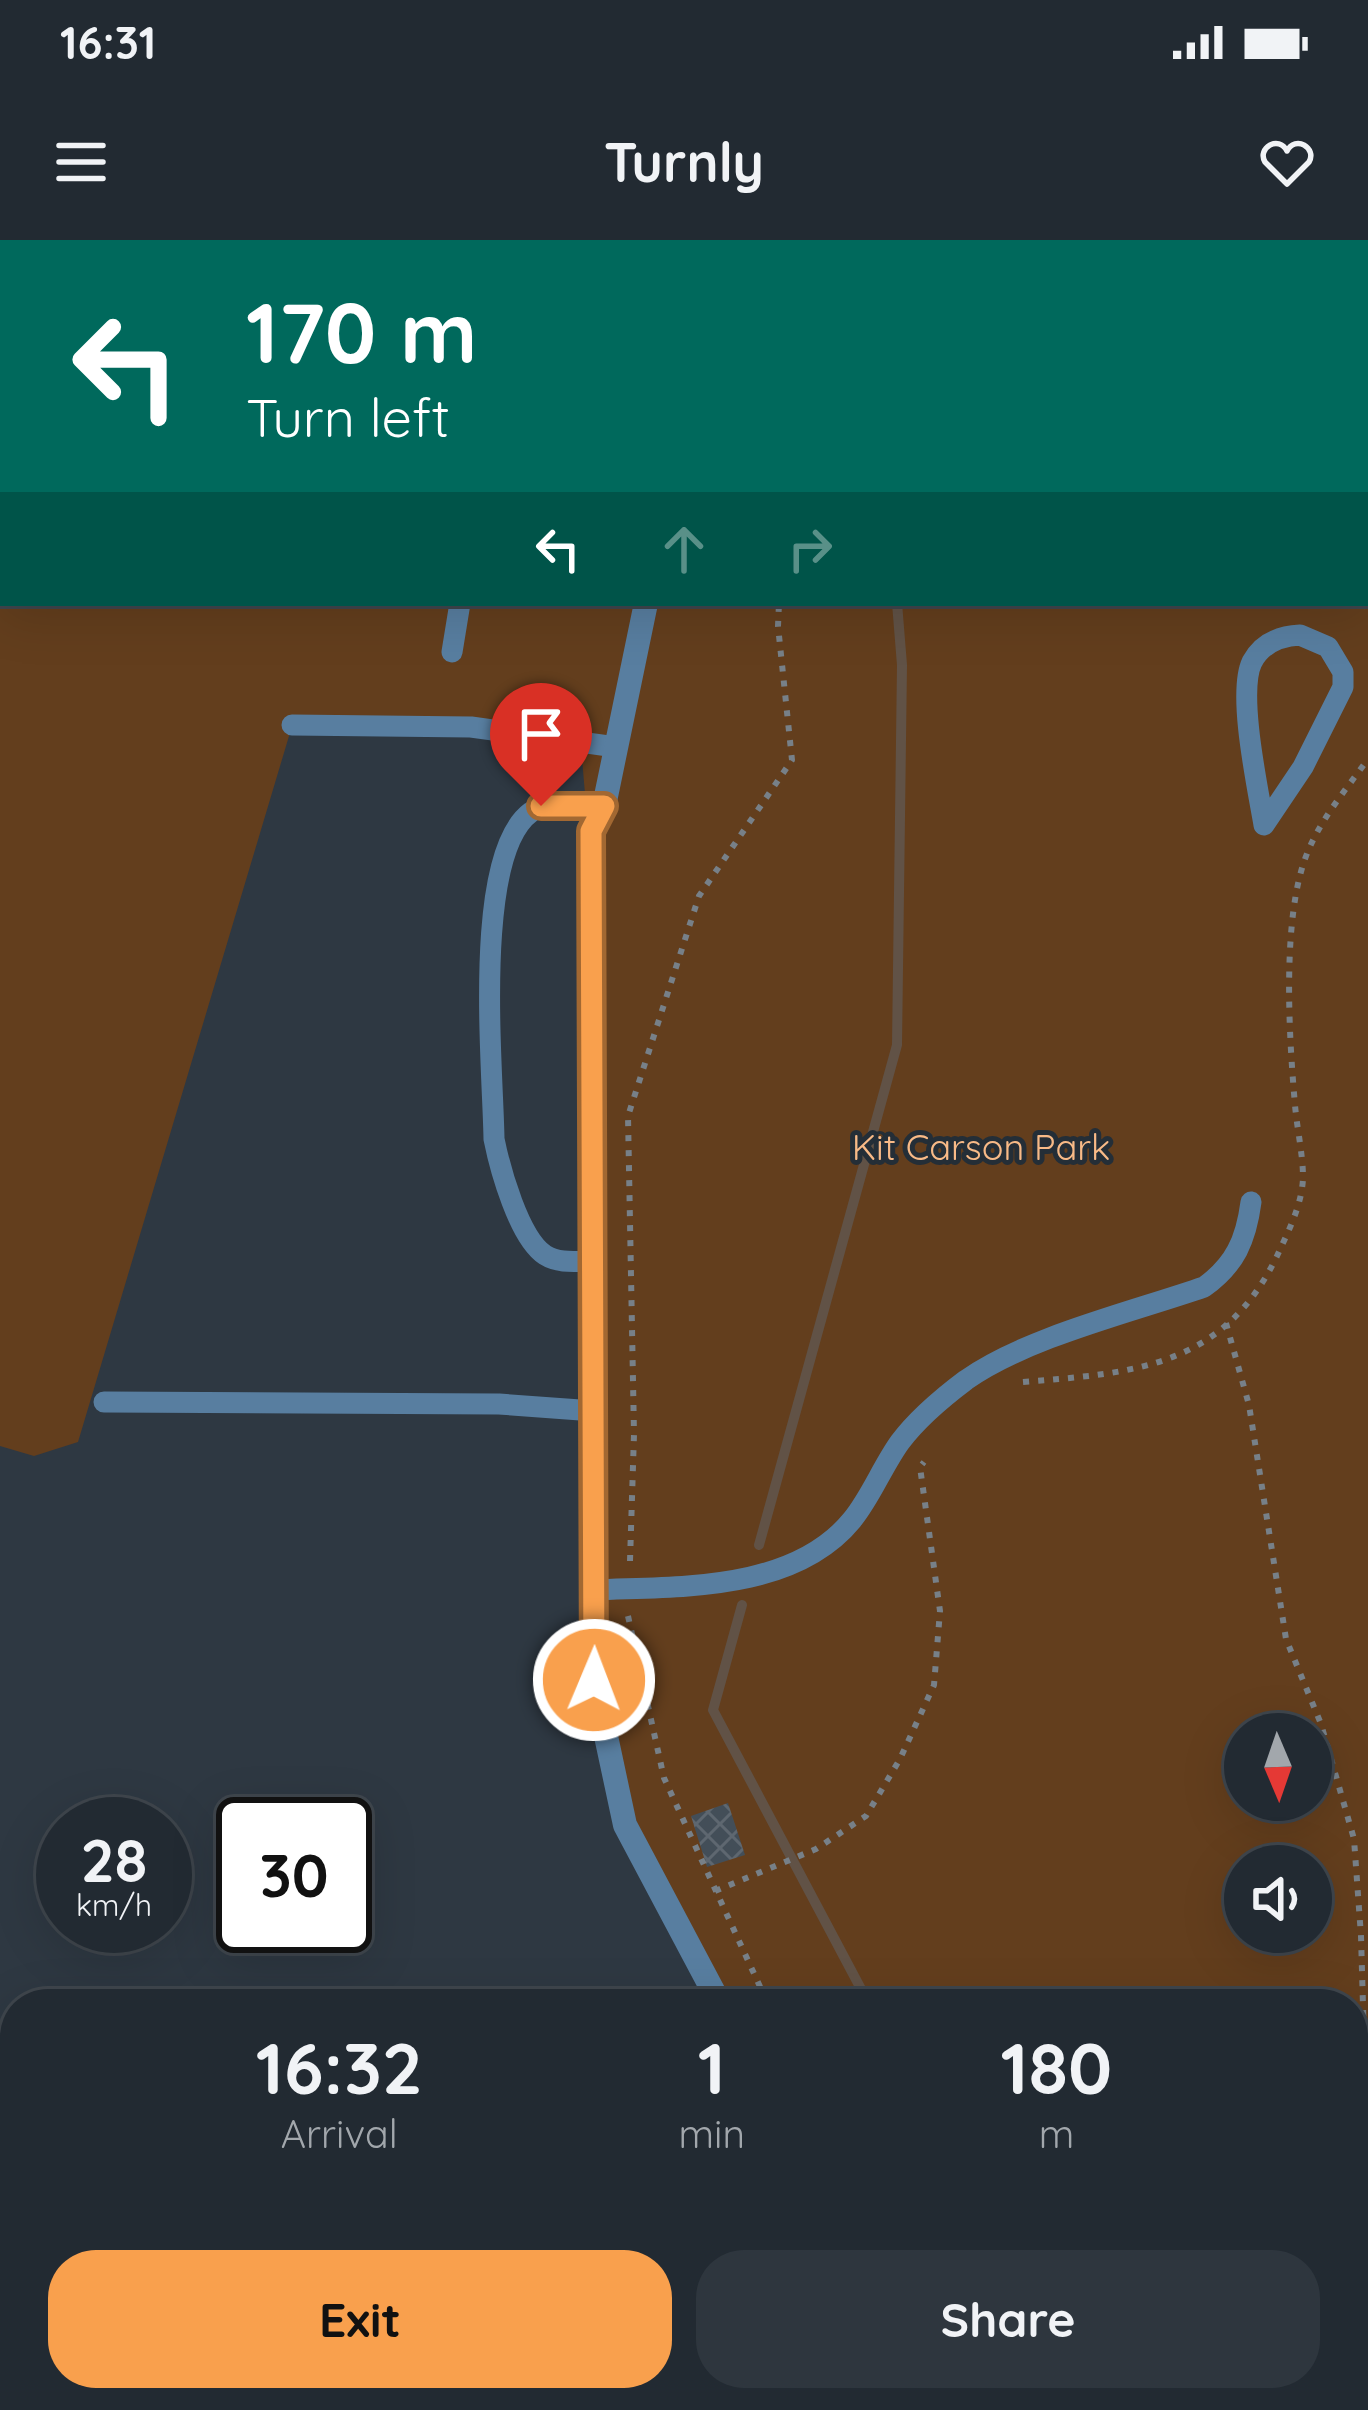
<!DOCTYPE html>
<style>
:root{--surface:#222a32;--page:#2e363e;--text:#f1f3f6;--muted:#a2a7ac;--line:#3f464d;--accent:#f9a04d}
body{margin:0;font-family:Quicksand,sans-serif;background:var(--page);color:var(--text);height:100vh;display:flex;flex-direction:column;font-size:45px;white-space:nowrap}
*{box-sizing:border-box;margin:0}
p{font-size:39px;color:var(--muted)}
.icon{flex:none;width:66px;height:66px;fill:none;stroke:currentColor;stroke-width:2;stroke-linecap:round;stroke-linejoin:round}
.map{position:relative;flex:1;overflow:hidden}
.details{position:absolute;left:0px;top:1749px;width:1368px;height:423px;display:flex;flex-direction:column;background:var(--surface);border-radius:48px 48px 0 0;box-shadow:0 12px 48px #0002,0 0 0 3px var(--line)}
.details>*{flex:none}
.top-card{position:absolute;left:0px;top:0px;width:1368px;height:366px;box-shadow:0 12px 48px #0002,0 0 0 3px var(--line);background:#00695c;color:#fff;overflow:hidden}
.needle{width:78px;rotate:178deg}
.buttons{position:absolute;left:1224px;top:1473px;display:grid;gap:24px}
.buttons a{display:grid;place-items:center;width:108px;height:108px;border-radius:50%;background:var(--surface);box-shadow:0 12px 48px #0002,0 0 0 3px var(--line);font-size:60px}
.speed{position:absolute;left:36px;top:1557px;display:flex;gap:24px;font-size:60px;font-weight:700;text-align:center}
.speed>*{display:grid;place-content:center;width:156px;height:156px;border-radius:50%;background:var(--surface);box-shadow:0 12px 48px #0002,0 0 0 3px var(--line);line-height:1}
.speed small{font-size:30px;font-weight:400}
.speed .limit{border:6px solid #111;border-radius:18px;background:#fff;color:#111}
.pin{position:absolute;display:grid;place-items:center;width:102px;height:102px;color:#fff;margin:-123px -51px;border-radius:50% 50% 50% 0;rotate:-45deg;box-shadow:0 0 12px #0007}
.pin .icon{rotate:45deg}
.me{position:absolute;width:132px;margin:-66px;rotate:1deg;stroke-linejoin:round;filter:drop-shadow(0 0 9px #0008)}
.turn{display:flex;align-items:center;gap:42px;height:252px;padding:0 48px;font-size:54px}
.turn .icon{width:156px;height:156px;stroke-width:2.5}
.turn b{display:block;font-size:84px;line-height:102px}
.lanes{display:flex;align-items:center;height:114px;padding:0 48px;background:#0003;justify-content:center;gap:60px;direction:ltr}
.lanes .off{opacity:.35}
.eta{display:flex;justify-content:space-evenly;align-items:center;height:204px;text-align:center}
.eta b{font-size:72px;font-weight:700;line-height:84px}
.action{display:flex;gap:24px;margin-top:auto;padding:24px 48px}
.action a{flex:1;height:138px;border-radius:48px;background:var(--accent);color:#111;font-size:48px;font-weight:700;line-height:138px;text-align:center}
.action a+a{background:var(--page);color:var(--text)}
.status{display:flex;justify-content:space-between;align-items:center;height:84px;padding:0 60px;background:var(--surface);direction:ltr}
.status svg{height:33px;fill:currentColor}
header{display:flex;justify-content:space-between;align-items:center;height:156px;padding:0 48px;background:var(--surface);font-size:54px;font-weight:700}
.map>svg:first-child{display:block}
.park{fill:#633e1d;fill-rule:evenodd}
.lines{fill:none;stroke-linecap:round;stroke-linejoin:round}
.stream{stroke:#615246;stroke-width:10}
.building{fill:url(#building-cross-hatch)}
.path{stroke:#778088;stroke-width:6;stroke-dasharray:6 9;stroke-linecap:butt}
.lane{stroke:#587ea0;stroke-width:21}
.street{stroke:#587ea0;stroke-width:24}
.route-casing{stroke:#a26832;stroke-width:30}
.route{stroke:#f9a04d;stroke-width:21}
.labels{text-anchor:middle;stroke-width:10;stroke-linejoin:round;paint-order:stroke}
.park-label{font-size:36px;fill:#f8ba87;stroke:#242e37}
</style>
<div class="status"><b>16:31</b><svg viewBox="0 0 49 12"><path d="M0 12V9h3v3zM5 12V6h3v6zM10 12V3h3v9zM15 12V0h3v12zM26 1h20v11H26zM47 4h2v5h-2z"/></svg></div>
<header><svg class="icon" aria-label="menu" viewBox="0 0 24 24"><path d="M4 6h16M4 12h16M4 18h16"/></svg>Turnly<svg class="icon" aria-label="heart" viewBox="0 0 24 24"><path d="M12 20l-8-8c-3-5 5-10 8-4 3-6 11-1 8 4z"/></svg></header>
<div class="map">
<svg width="1368" height="2170" viewBox="0 0 1368 2170">
<defs>
<pattern id="building-cross-hatch" width="8" height="8" patternUnits="userSpaceOnUse" patternTransform="scale(3)"><rect width="8" height="8" fill="#434e58"/><path d="M0 0l8 8M0 8l8-8" fill="none" stroke="#5e6770"/></pattern>
</defs>
<rect width="100%" height="100%" fill="#2e3842"/>
<!-- park -->
<path class="park" d="M 0,0 L 1368,0 L 1368,2170 L 934,2170 L 927,2157 L 1353,2157 L 1353,1764 L 720,1764 L 604,1510 L 593,647 L 581,507 L 548,493 L 292,486 L 78,1202 L 34,1216 L 0,1206 ZM 3,3 L 1365,3 L 1365,363 L 3,363 ZM 1245,1494 L 1311,1494 L 1311,1560 L 1245,1560 ZM 1245,1626 L 1311,1626 L 1311,1692 L 1245,1692 Z"/>
<g class="lines">
<!-- stream -->
<path class="stream" d="M 851,0 L 852,3
M 759,1305 L 897,805 L 902,425 L 897,363
M 742,1365 L 713,1470 L 869,1764
M 1079,2157 L 1086,2170"/>
</g>
<!-- building -->
<path class="building" d="M 728,1563 L 745,1615 L 707,1627 L 691,1576 Z"/>
<g class="lines">
<!-- path -->
<path class="path" d="M 743,0 L 743,3
M 1238,3 L 1238,0
M 1287,3 L 1288,0
M 1362,363 L 1368,369
M 1226,1083 L 1249,1165 L 1286,1399 L 1321,1484 L 1354,1599 L 1361,1696 L 1366,1871 L 1353,1985
M 1023,1142 C 1133,1133 1223,1128 1277,1016 C 1288,992 1302,965 1303,938 C 1303,914 1297,889 1295,865 C 1289,797 1282,683 1305,619 C 1318,582 1345,551 1368,519
M 630,1321 L 634,1194 L 628,876 L 699,656 L 792,520 L 778,386 L 779,363
M 628,1376 L 664,1538 L 768,1764
M 715,1651 L 816,1609 L 866,1576 L 900,1519 L 934,1445 L 940,1371 L 920,1227 L 924,1222
M 1353,2025 L 1360,2170
M 977,2157 L 984,2170"/>
<!-- lane -->
<path class="lane" d="M 1300,395 L 1328,407 L 1343,432 L 1343,447 L 1303,527 L 1264,585 C 1258,549 1237,453 1252,422 C 1262,403 1281,396 1300,395 Z
M 452,412 L 460,363
M 292,485 L 471,487 L 616,507
M 593,1021 C 577,1021 559,1024 545,1015 C 519,998 500,929 494,899 C 493,828 472,615 531,572 C 548,559 584,566 604,566
M 104,1162 L 499,1164 L 594,1171
M 595,1350 C 679,1346 793,1352 852,1280 C 871,1257 882,1227 900,1202 C 918,1178 942,1158 966,1140 C 1027,1097 1132,1072 1204,1047 C 1235,1025 1246,1000 1251,962"/>
<!-- street -->
<path class="street" d="M 674,0 L 674,3
M 646,363 L 604,566 L 591,591 L 594,1440 L 625,1585 L 720,1764
M 927,2157 L 934,2170"/>
</g>
<g class="lines">
<!-- route casing -->
<g class="route-casing">
<path id="route" d="M 541,566 L 604,566 L 591,591 L 594,1440"/>
</g>
<!-- route -->
<use href="#route" class="route"/>
</g>
<g class="labels">
<!-- park labels -->
<g class="park-label">
<text x="981" y="920">Kit Carson Park</text>
</g>
</g>
</svg>
<div class="buttons">
<a><svg class="needle" viewBox="-14 -14 28 28"><path d="M0-13l5 13h-10z" fill="#e53935"/><path d="M0 13l5-13h-10z" fill="#a2a7ac"/></svg></a>
<a><svg class="icon" aria-label="sound" viewBox="0 0 24 24"><path d="M4 9h4l5-4v14l-5-4H4zM17 9q2 3 0 6"/></svg></a>
</div>
<div class="speed"><div>28<small>km/h</small></div><div class="limit">30</div></div>
<div class="pin" style="left:541px;top:566px;background:#d93025"><svg class="icon" aria-label="arrive" viewBox="0 0 24 24"><path d="M6 21V4h12l-3 4 3 4H6"/></svg></div>
<svg class="me" style="left:594px;top:1440px" viewBox="-20 -20 40 40"><circle r="17" fill="#f9a04d" stroke="#fff" stroke-width="3"/><path d="M0-11L8 9 0 5-8 9z" fill="#fff"/></svg>
<div class="top-card">
<div class="turn"><svg class="icon" aria-label="left" viewBox="0 0 24 24"><path d="M17 20v-9H6M10 6l-5 5 5 5"/></svg><div><b>170 m</b>Turn left</div></div>
<div class="lanes"><svg class="icon" aria-label="left" viewBox="0 0 24 24"><path d="M17 20v-9H6M10 6l-5 5 5 5"/></svg><svg class="icon off" aria-label="ahead" viewBox="0 0 24 24"><path d="M12 20V5M6 11l6-6 6 6"/></svg><svg class="icon off" aria-label="right" viewBox="0 0 24 24"><path d="M7 20v-9h11M14 6l5 5-5 5"/></svg></div>
</div>
<section class="details">
<div class="eta">
<div><b>16:32</b><p>Arrival</p></div>
<div><b>1</b><p>min</p></div>
<div><b>180</b><p>m</p></div>
</div>
<div class="action"><a>Exit</a><a>Share</a></div>
</section>
</div>
